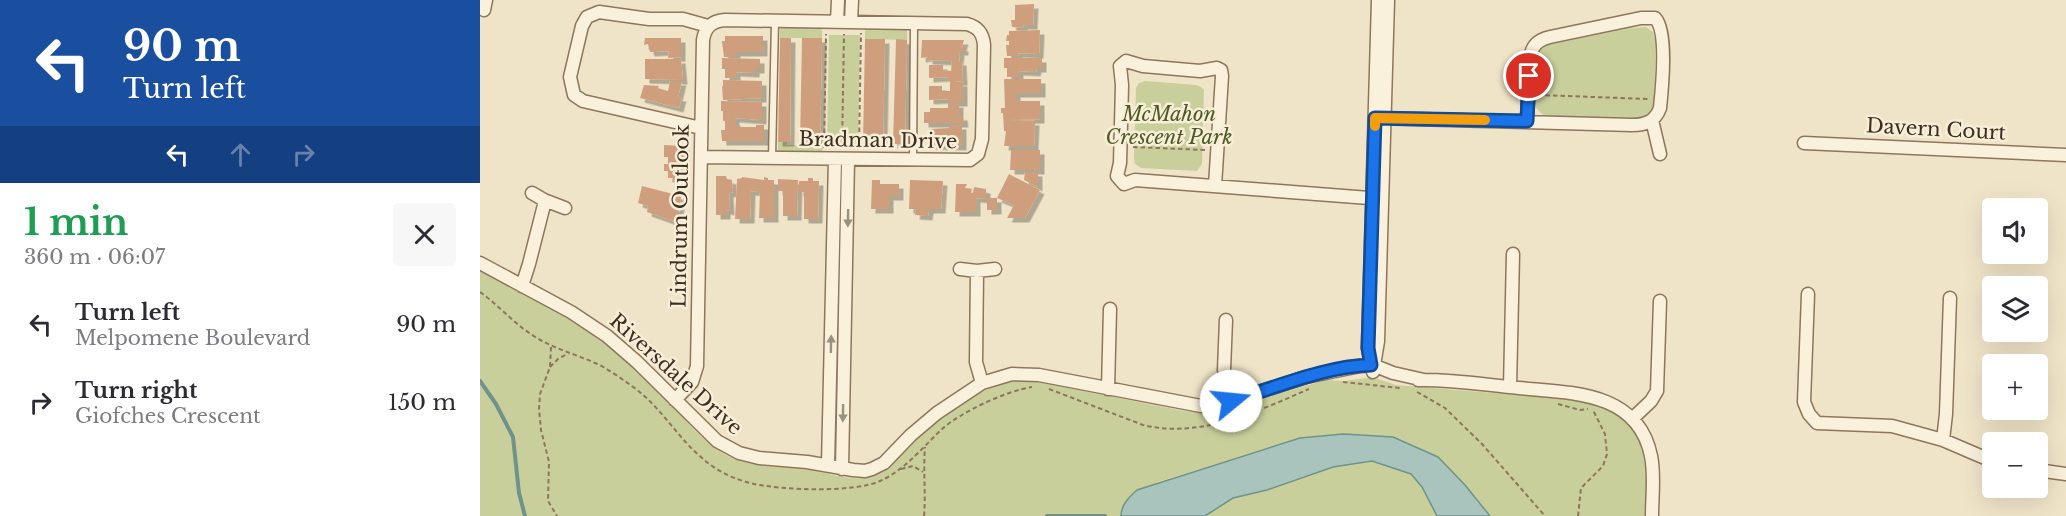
<!DOCTYPE html>
<meta charset="utf-8">
<style>
:root{--surface:#fff;--page:#f7f7f7;--text:#2b2b33;--muted:#7c7c81}
body{margin:0;font-family:"Libre Baskerville",serif;background:var(--page);color:var(--text);height:100vh;display:flex;flex-direction:column;font-size:22px;white-space:nowrap}
*{box-sizing:border-box;margin:0}
p{font-size:20px;color:var(--muted)}
.icon{flex:none;width:33px;height:33px;fill:none;stroke:currentColor;stroke-width:2;stroke-linecap:round;stroke-linejoin:round}
.map{position:relative;flex:1;overflow:hidden}
.side{display:flex;flex-direction:column;background:var(--surface);width:480px}
.side>*{flex:none}
.banner{background:#1a4fa0;color:#fff;overflow:hidden}
.tools{position:absolute;left:1502px;top:198px;display:grid;gap:12px}
.tools a{display:grid;place-items:center;width:66px;height:66px;border-radius:6px;background:var(--surface);box-shadow:0 6px 24px #0002;font-size:30px}
.pin{position:absolute;display:grid;place-items:center;width:51px;height:51px;color:#fff;margin:-26px;border:3px solid #fff;border-radius:50%;box-shadow:0 2px 6px #0007}
.me{position:absolute;width:66px;margin:-33px;rotate:73deg;stroke-linejoin:round;filter:drop-shadow(0 0 4px #0008)}
.turn{display:flex;align-items:center;gap:21px;height:126px;padding:0 24px;font-size:27px}
.turn .icon{width:78px;height:78px;stroke-width:2.5}
.turn b{display:block;font-size:42px;line-height:51px}
.lanes{display:flex;align-items:center;height:57px;padding:0 24px;background:#0003;justify-content:center;gap:30px;direction:ltr}
.lanes .off{opacity:.35}
.round{display:grid;place-items:center;flex:none;width:63px;height:63px;border-radius:6px;background:var(--page)}
.summary{display:flex;align-items:center;justify-content:space-between;height:102px;padding:0 24px}
h1{font-size:36px;font-weight:800;line-height:45px;color:#1e9e55}
ul{padding:0;list-style:none}
li{display:flex;align-items:center;gap:18px;height:78px;padding:0 24px}
li div{flex:1}
li b{display:block;font-size:22px}
li em{font-style:normal}
main{display:flex;flex:1;min-height:0}
.map>svg:first-child{display:block}
.green{fill:#c9cf9b}
.water{fill:#a9c4bc;stroke:#6f938a;stroke-width:1.5}
.lines{fill:none;stroke-linecap:round;stroke-linejoin:round}
.stream{stroke:#6f938a;stroke-width:4}
.building{fill:#cf9f7d;filter:url(#shadow)}
.service-casing{stroke:#8d765c;stroke-width:9}
.minor-casing{stroke:#8d765c;stroke-width:15}
.path{stroke:#8d765c;stroke-width:2;stroke-dasharray:4.5 3;stroke-linecap:butt}
.service{stroke:#faf1dc;stroke-width:6}
.minor{stroke:#faf1dc;stroke-width:12}
.oneway{fill:#9c907e}
.route-casing{stroke:#114b97;stroke-width:15}
.route{stroke:#1a73e8;stroke-width:10}
.slow{stroke:#f59e0b;stroke-width:10}
.labels{text-anchor:middle;stroke-width:5;stroke-linejoin:round;paint-order:stroke}
.park-label{font-size:20px;font-style:italic;fill:#4d5a26;stroke:#f7eed8}
.street-label{font-size:20px;fill:#3d2e20;stroke:#f7eed8}
</style>
<main>
<section class="side">
<div class="banner">
<div class="turn"><svg class="icon" aria-label="left" viewBox="0 0 24 24"><path d="M17 20v-9H6M10 6l-5 5 5 5"/></svg><div><b>90 m</b>Turn left</div></div>
<div class="lanes"><svg class="icon" aria-label="left" viewBox="0 0 24 24"><path d="M17 20v-9H6M10 6l-5 5 5 5"/></svg><svg class="icon off" aria-label="ahead" viewBox="0 0 24 24"><path d="M12 20V5M6 11l6-6 6 6"/></svg><svg class="icon off" aria-label="right" viewBox="0 0 24 24"><path d="M7 20v-9h11M14 6l5 5-5 5"/></svg></div>
</div>
<div class="summary"><div><h1>1 min</h1><p>360 m · 06:07</p></div><a class="round"><svg class="icon" aria-label="close" viewBox="0 0 24 24"><path d="M6 6l12 12M18 6L6 18"/></svg></a></div>
<ul>
<li><svg class="icon" aria-label="left" viewBox="0 0 24 24"><path d="M17 20v-9H6M10 6l-5 5 5 5"/></svg><div><b>Turn left</b><p>Melpomene Boulevard</p></div><em>90 m</em></li>
<li><svg class="icon" aria-label="right" viewBox="0 0 24 24"><path d="M7 20v-9h11M14 6l5 5-5 5"/></svg><div><b>Turn right</b><p>Giofches Crescent</p></div><em>150 m</em></li>
</ul>
</section>
<div class="map">
<svg width="1586" height="516" viewBox="0 0 1586 516">
<defs>
<filter id="shadow"><feDropShadow dx="4.5" dy="4.5" stdDeviation="0" flood-color="#0004"/></filter>
</defs>
<rect width="100%" height="100%" fill="#f0e4c8"/>
<!-- green -->
<path class="green" d="M 300,27 L 342,27 L 342,38 L 300,38 Z
M 1166,27 L 1173,32 L 1176,41 L 1174,104 L 1172,112 L 1161,119 L 1068,117 L 1062,114 L 1056,108 L 1054,100 L 1056,55 L 1063,46 L 1150,28 Z
M 385,28 L 427,29 L 427,40 L 385,39 Z
M 349,35 L 380,35 L 378,148 L 347,147 Z
M 665,81 L 716,85 L 721,87 L 724,90 L 722,164 L 717,171 L 661,168 L 655,164 L 654,158 L 656,88 L 659,83 Z
M 298,142 L 307,142 L 307,145 L 327,146 L 327,143 L 343,143 L 342,153 L 298,153 Z
M 0,271 C 39,292 83,311 119,338 C 146,358 168,382 192,406 C 211,425 228,448 254,459 C 278,468 305,466 330,470 C 353,474 374,483 397,475 C 411,469 420,455 431,445 C 460,417 505,380 547,380 L 704,411 L 724,413 L 745,410 L 845,380 L 865,381 L 892,377 L 916,385 L 1100,400 C 1108,402 1116,404 1123,407 C 1170,426 1167,474 1166,516 L 1010,516 L 985,485 L 863,434 L 820,438 L 678,482 L 641,511 L 641,516 L 0,516 Z
M 892,461 L 931,474 L 942,487 L 957,516 L 725,516 L 753,498 L 787,490 L 853,467 Z"/>
<!-- water -->
<path class="water" d="M 863,434 L 913,437 L 958,457 L 985,485 L 1010,516 L 957,516 L 942,487 L 931,474 L 892,461 L 853,467 L 787,490 L 753,498 L 725,516 L 641,516 C 641,505 649,497 657,490 L 820,438 Z"/>
<g class="lines">
<!-- stream -->
<path class="stream" d="M 0,381 L 16,404 L 33,437 L 39,493 L 45,516
M 567,516 L 625,516"/>
</g>
<!-- building -->
<path class="building" d="M 554,4 L 553,25 L 543,25 L 544,28 L 532,27 L 531,20 L 535,20 L 535,5 Z
M 560,30 L 559,54 L 538,53 L 539,56 L 527,56 L 526,45 L 529,45 L 529,41 L 526,41 L 527,35 L 529,35 L 529,31 Z
M 245,36 L 283,36 L 283,52 L 256,52 L 256,57 L 244,57 L 242,41 L 245,41 Z
M 165,38 L 201,38 L 201,57 L 188,58 L 189,51 L 170,52 L 168,44 L 164,45 Z
M 300,38 L 311,38 L 310,142 L 298,142 Z
M 322,38 L 342,38 L 340,143 L 320,142 Z
M 385,39 L 405,39 L 403,144 L 383,143 Z
M 416,39 L 427,40 L 425,144 L 413,144 Z
M 442,40 L 484,40 L 482,47 L 484,47 L 484,51 L 480,51 L 479,61 L 482,61 L 483,81 L 472,82 L 483,82 L 483,102 L 468,102 L 468,99 L 449,100 L 449,86 L 462,86 L 462,91 L 470,91 L 470,81 L 468,81 L 468,77 L 449,78 L 449,65 L 463,65 L 463,70 L 471,71 L 472,61 L 448,60 L 448,57 L 441,58 Z
M 242,58 L 280,59 L 280,69 L 275,69 L 275,73 L 256,72 L 256,78 L 245,78 L 245,69 L 242,69 Z
M 524,58 L 562,58 L 562,68 L 557,68 L 556,72 L 539,71 L 539,77 L 527,77 L 527,68 L 524,68 Z
M 165,59 L 201,59 L 203,80 L 165,79 Z
M 524,79 L 561,79 L 561,93 L 536,93 L 536,101 L 560,101 L 560,119 L 529,120 L 555,121 L 554,146 L 524,146 L 526,131 L 524,131 L 523,113 L 521,113 L 521,108 L 525,108 Z
M 243,80 L 282,81 L 282,98 L 243,100 L 242,86 L 243,86 Z
M 190,81 L 202,81 L 198,97 L 202,97 L 199,108 L 160,98 L 164,85 L 179,86 L 178,88 L 188,91 Z
M 241,101 L 282,102 L 282,120 L 255,118 L 255,121 L 256,121 L 256,127 L 276,127 L 276,125 L 284,125 L 284,141 L 242,141 L 241,130 L 245,130 L 245,121 L 243,121 L 243,111 L 241,111 Z
M 468,103 L 479,103 L 479,116 L 483,116 L 484,123 L 444,123 L 444,112 L 450,112 L 450,108 L 468,108 Z
M 469,125 L 482,125 L 482,146 L 448,145 L 449,129 L 469,128 Z
M 184,145 L 205,146 L 205,178 L 188,178 L 188,171 L 184,171 L 184,164 L 188,164 L 188,157 L 184,157 Z
M 531,150 L 560,150 L 560,170 L 530,170 Z
M 545,172 L 558,172 L 558,187 L 544,180 Z
M 529,174 L 560,190 L 545,218 L 527,218 L 534,205 L 517,198 Z
M 236,176 L 246,176 L 247,179 L 252,180 L 253,192 L 249,193 L 250,211 L 246,210 L 246,215 L 236,215 Z
M 262,177 L 284,180 L 284,177 L 288,178 L 288,180 L 294,180 L 294,218 L 279,218 L 280,192 L 271,191 L 270,219 L 255,219 L 257,179 L 262,178 Z
M 328,178 L 333,178 L 333,181 L 339,181 L 338,219 L 324,219 L 324,192 L 319,192 L 319,181 L 328,181 Z
M 298,179 L 318,180 L 317,216 L 303,216 L 303,191 L 298,191 Z
M 392,180 L 400,180 L 400,184 L 419,184 L 419,196 L 409,196 L 409,209 L 391,209 Z
M 430,180 L 463,181 L 461,209 L 449,209 L 448,216 L 435,215 L 436,209 L 429,209 Z
M 476,184 L 487,184 L 485,188 L 492,189 L 491,193 L 493,193 L 494,187 L 506,189 L 506,199 L 496,198 L 496,212 L 475,212 Z
M 162,186 L 201,196 L 199,213 L 197,213 L 195,222 L 167,212 L 168,206 L 158,203 Z
M 507,198 L 517,198 L 517,210 L 507,210 Z"/>
<g class="lines">
<!-- service casing -->
<g class="service-casing">
<path id="service" d="M 292,158 L 295,21
M 433,160 L 434,24"/>
</g>
<!-- minor casing -->
<g class="minor-casing">
<path id="minor" d="M 4,10 L 6,0
M 357,22 L 358,0
M 371,22 L 372,0
M 895,118 L 1152,125 C 1165,125 1175,122 1180,108 C 1182,89 1188,31 1175,18 L 1161,18 L 1070,37 C 1058,40 1052,45 1050,58 L 1047,121
M 1172,120 L 1180,154
M 221,128 L 103,101 L 94,95 L 90,77 L 102,26 L 107,17 L 119,12 L 169,19 L 203,19 L 228,26
M 1324,143 L 1586,155
M 735,186 L 742,76 L 741,70 L 737,68 L 720,71 L 663,66 L 646,61 L 640,66 L 642,85 L 640,163 L 637,176 L 644,184 L 655,180 L 902,199
M 52,193 L 64,200 L 85,208
M 0,263 L 91,312 L 127,336 L 157,362 L 237,441 L 259,453 L 279,458 L 327,462 L 373,470 L 385,471 L 392,469 L 404,463 L 431,435 L 457,413 L 502,383 L 532,374 L 559,375 L 721,406 L 751,401 L 826,377 L 880,366 L 893,365 L 913,373 L 944,380
M 480,269 L 497,271 L 515,269
M 497,271 L 496,362 L 502,383
M 42,286 L 49,264 L 65,201
M 1328,294 L 1324,402 L 1329,414 L 1337,423 L 1412,426 L 1463,440 L 1512,461
M 746,320 L 744,370 L 751,401
M 892,369 L 888,348 L 898,0
M 893,372 L 898,341 L 908,0
M 938,380 C 971,379 1006,385 1039,388 C 1091,393 1158,391 1171,456 C 1175,475 1172,496 1172,516
M 1030,387 L 1033,254
M 628,389 L 630,309
M 195,400 L 212,382 L 217,366 L 223,40 C 225,27 232,21 245,20 L 487,24 C 498,27 503,33 504,45 L 502,139 L 498,154 L 490,160 L 221,157
M 1152,419 L 1171,401 L 1177,391 L 1180,301
M 1463,440 L 1466,414 L 1470,298
M 348,465 L 355,159
M 362,469 L 368,160
M 1557,470 L 1586,474"/>
</g>
<!-- path -->
<path class="path" d="M 1058,95 L 1169,99
M 379,147 L 381,33
M 653,147 L 725,150
M 344,148 L 346,34
M 362,148 L 364,34
M 0,292 C 20,306 36,326 57,338 C 75,349 95,354 115,363 C 126,367 146,382 156,389 C 182,409 198,438 222,458 C 236,471 256,480 274,484 C 304,490 373,493 400,481 C 425,470 443,447 462,429 C 481,412 526,391 552,387
M 71,347 L 70,367 L 60,394 L 59,409 L 61,430 L 69,462 L 68,501 L 77,516
M 70,367 L 78,359 L 89,353
M 863,382 L 920,388
M 569,389 L 663,425 C 720,439 778,411 829,389
M 937,392 L 965,408 L 1002,444 L 1065,516
M 1078,404 L 1100,410 L 1108,409
M 421,469 L 433,466 L 443,472
M 444,516 C 446,493 443,470 445,447
M 1098,516 L 1101,488 L 1123,466 L 1127,454 L 1125,434 L 1113,410"/>
<!-- service -->
<use href="#service" class="service"/>
<!-- minor -->
<use href="#minor" class="minor"/>
</g>
<!-- one-way arrows -->
<defs><path id="oneway-solid" d="M-6-.8H1V-3.2L6.5 0L1 3.2V.8H-6Z" transform="scale(1.5)"/></defs>
<g class="oneway">
<use href="#oneway-solid" transform="translate(368 218) rotate(91)"/>
<use href="#oneway-solid" transform="translate(351 344) rotate(-89)"/>
<use href="#oneway-solid" transform="translate(363 413) rotate(91)"/>
</g>
<g class="lines">
<!-- route casing -->
<g class="route-casing">
<path id="route" d="M 751,401 C 795,388 845,366 891,365 L 888,348 L 895,118 L 1047,121 L 1049,76"/>
</g>
<!-- route -->
<use href="#route" class="route"/>
<!-- slow -->
<path class="slow" d="M 895,126 L 895,118 L 1005,120"/>
</g>
<g class="labels">
<!-- park labels -->
<g class="park-label">
<text x="689" y="121">McMahon<tspan x="689" dy="23">Crescent Park</tspan></text>
</g>
<!-- street labels -->
<g class="street-label">
<text transform="translate(1456 129) rotate(3)" y="7">Davern Court</text>
<text transform="translate(398 140) rotate(1)" y="7">Bradman Drive</text>
<text transform="translate(200 216) rotate(-89)" y="7">Lindrum Outlook</text>
<text transform="translate(196 374) rotate(42)" y="7">Riversdale Drive</text>
</g>
</g>
</svg>
<div class="tools">
<a><svg class="icon" aria-label="sound" viewBox="0 0 24 24"><path d="M4 9h4l5-4v14l-5-4H4zM17 9q2 3 0 6"/></svg></a>
<a><svg class="icon" aria-label="layers" viewBox="0 0 24 24"><path d="M12 4l9 5-9 5-9-5zM3 14l9 5 9-5"/></svg></a>
<a>+</a>
<a>−</a>
</div>
<div class="pin" style="left:1049px;top:76px;background:#d93025"><svg class="icon" aria-label="arrive" viewBox="0 0 24 24"><path d="M6 21V4h12l-3 4 3 4H6"/></svg></div>
<svg class="me" style="left:751px;top:401px" viewBox="-20 -20 40 40"><circle r="19" fill="#fff"/><path d="M0-13L10 11 0 6-10 11z" fill="#1a73e8"/></svg>
</div>
</main>
